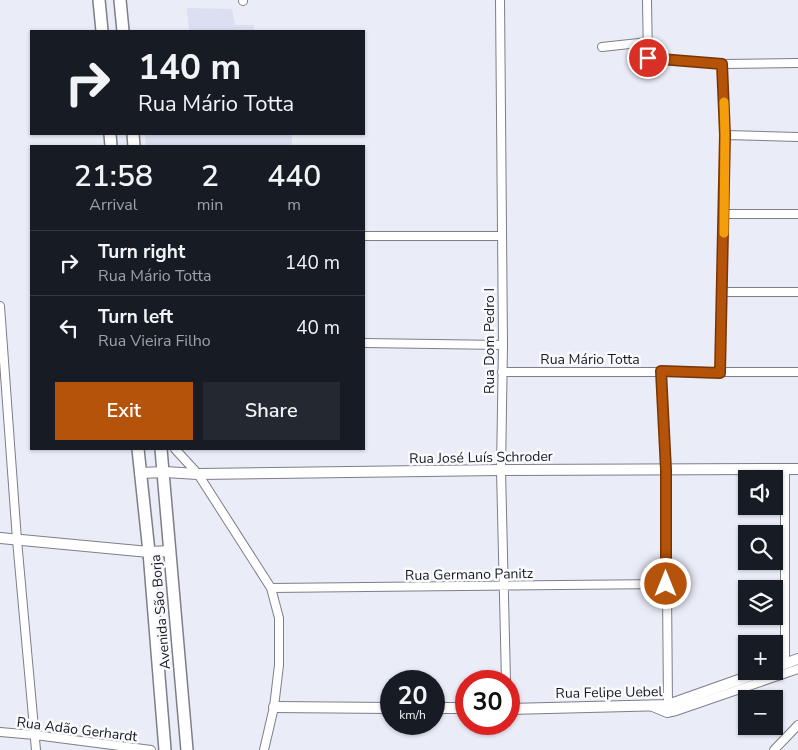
<!DOCTYPE html>
<meta charset="utf-8">
<style>
:root{--surface:#171b24;--page:#242831;--text:#f1f3f6;--muted:#9ea1a6;--line:#363941;--accent:#b45309}
body{margin:0;font-family:"Nunito Sans",sans-serif;background:var(--page);color:var(--text);height:100vh;display:flex;flex-direction:column;font-size:19px;white-space:nowrap}
*{box-sizing:border-box;margin:0}
p{font-size:16px;color:var(--muted)}
.icon{flex:none;width:28px;height:28px;fill:none;stroke:currentColor;stroke-width:2;stroke-linecap:round;stroke-linejoin:round}
.map{position:relative;flex:1;overflow:hidden}
.side{position:absolute;left:30px;top:145px;width:335px;height:305px;display:flex;flex-direction:column;background:var(--surface);border-radius:0px;box-shadow:0 1px 4px #0004}
.side>*{flex:none}
.top-card{position:absolute;left:30px;top:30px;width:335px;height:105px;border-radius:0px;box-shadow:0 1px 4px #0004;background:#171b24;color:var(--text);overflow:hidden}
.buttons{position:absolute;left:738px;top:470px;display:grid;gap:10px}
.buttons a{display:grid;place-items:center;width:45px;height:45px;border-radius:0px;background:var(--surface);box-shadow:0 1px 4px #0004;font-size:25px}
.speed{position:absolute;left:380px;top:670px;display:flex;gap:10px;font-size:25px;font-weight:700;text-align:center}
.speed>*{display:grid;place-content:center;width:65px;height:65px;border-radius:50%;background:var(--surface);box-shadow:0 1px 4px #0004;line-height:1}
.speed small{font-size:12px;font-weight:400}
.speed .limit{border:8px solid #d22;background:#fff;color:#111}
.pin{position:absolute;display:grid;place-items:center;width:42px;height:42px;color:#fff;margin:-21px;border:2px solid #fff;border-radius:50%;box-shadow:0 1px 5px #0007}
.me{position:absolute;width:55px;margin:-28px;rotate:0deg;stroke-linejoin:round;filter:drop-shadow(0 0 4px #0008)}
.turn{display:flex;align-items:center;gap:18px;height:105px;padding:0 25px;font-size:22px}
.turn .icon{width:65px;height:65px;stroke-width:2.5}
.turn b{display:block;font-size:35px;line-height:42px}
.eta{display:flex;justify-content:space-evenly;align-items:center;height:85px;text-align:center}
.eta b{font-size:30px;font-weight:600;line-height:35px}
.action{display:flex;gap:10px;margin-top:auto;padding:10px 25px}
.action a{flex:1;height:58px;border-radius:0px;background:var(--accent);color:#fff;font-size:20px;font-weight:600;line-height:58px;text-align:center}
.action a+a{background:var(--page);color:var(--text)}
ul{padding:0;list-style:none}
li{display:flex;align-items:center;gap:15px;height:65px;padding:0 25px;border-top:1px solid var(--line)}
li div{flex:1}
li b{display:block;font-size:19px}
li em{font-style:normal}
.map>svg:first-child{display:block}
.built{fill:#dcdff1}
.lines{fill:none;stroke-linecap:round;stroke-linejoin:round}
.minor-casing{stroke:#7d7e89;stroke-width:10}
.tertiary-casing{stroke:#7d7e89;stroke-width:12}
.secondary-casing{stroke:#7d7e89;stroke-width:14}
.minor{stroke:#fff;stroke-width:8}
.tertiary{stroke:#fff;stroke-width:10}
.secondary{stroke:#fff;stroke-width:11}
.route-casing{stroke:#753606;stroke-width:12}
.route{stroke:#b45309;stroke-width:9}
.slow{stroke:#f59e0b;stroke-width:9}
.labels{text-anchor:middle;stroke-width:5;stroke-linejoin:round;paint-order:stroke}
.street-label{font-size:14px;fill:#19191d;stroke:#f9faff}
</style>
<div class="map">
<svg width="798" height="750" viewBox="0 0 798 750">
<rect width="100%" height="100%" fill="#eaecf8"/>
<!-- built -->
<path class="built" d="M 187,8 L 232,9 L 235,25 L 254,25 L 254,31 L 189,31 Z
M 145,134 L 292,134 L 292,146 L 146,146 Z"/>
<g class="lines">
<!-- minor casing -->
<g class="minor-casing">
<path id="minor" d="M 243,0 L 243,1
M 500,0 L 503,345 L 501,470 L 506,681
M 647,0 L 648,58 L 722,64 L 798,63
M 602,47 L 648,42
M 725,135 L 798,137
M 724,214 L 798,214
M 364,236 L 502,236
M 722,292 L 798,292
M 0,306 L 17,540 L 36,750
M 364,343 L 503,345
M 661,371 L 666,470 L 668,705
M 502,372 L 798,372
M 720,373 L 725,135 L 722,64
M 175,449 L 198,474 L 271,588 L 279,618 L 279,665 L 274,707 L 264,750
M 785,470 L 785,664
M 271,588 L 666,584
M 650,706 L 667,713 L 676,711 L 798,669
M 0,732 L 35,735 L 151,750
M 774,750 L 798,725"/>
</g>
<!-- tertiary casing -->
<g class="tertiary-casing">
<path id="tertiary" d="M 140,473 L 165,472 L 198,474 L 501,470 L 798,469
M 0,538 L 149,552 L 170,551
M 774,668 L 798,659
M 274,707 L 391,708
M 434,708 L 466,708
M 509,709 L 668,705 L 764,671"/>
</g>
<!-- secondary casing -->
<g class="secondary-casing">
<path id="secondary" d="M 99,0 L 102,31
M 120,0 L 123,31
M 110,134 L 111,146
M 133,134 L 134,146
M 138,449 L 149,552 L 165,750
M 161,449 L 187,750"/>
</g>
<!-- minor -->
<use href="#minor" class="minor"/>
<!-- tertiary -->
<use href="#tertiary" class="tertiary"/>
<!-- secondary -->
<use href="#secondary" class="secondary"/>
</g>
<g class="lines">
<!-- route casing -->
<g class="route-casing">
<path id="route" d="M 648,58 L 722,64 L 725,135 L 720,373 L 661,371 L 666,470 L 666,584"/>
</g>
<!-- route -->
<use href="#route" class="route"/>
<!-- slow -->
<path class="slow" d="M 724,233 L 725,135 L 724,102"/>
</g>
<g class="labels">
<!-- street labels -->
<g class="street-label">
<text transform="translate(489 341) rotate(-90)" y="5">Rua Dom Pedro I</text>
<text x="590" y="364">Rua Mário Totta</text>
<text transform="translate(481 457) rotate(-1)" y="5">Rua José Luís Schroder</text>
<text transform="translate(469 574) rotate(-1)" y="5">Rua Germano Panitz</text>
<text transform="translate(160 612) rotate(-95)" y="5">Avenida São Borja</text>
<text transform="translate(609 692) rotate(-1)" y="5">Rua Felipe Uebel</text>
<text transform="translate(77 729) rotate(7)" y="5">Rua Adão Gerhardt</text>
</g>
</g>
</svg>
<div class="buttons">
<a><svg class="icon" aria-label="sound" viewBox="0 0 24 24"><path d="M4 9h4l5-4v14l-5-4H4zM17 9q2 3 0 6"/></svg></a>
<a><svg class="icon" aria-label="search" viewBox="0 0 24 24"><circle cx="10" cy="10" r="6"/><path d="M15 15l6 6"/></svg></a>
<a><svg class="icon" aria-label="layers" viewBox="0 0 24 24"><path d="M12 4l9 5-9 5-9-5zM3 14l9 5 9-5"/></svg></a>
<a>+</a>
<a>−</a>
</div>
<div class="speed"><div>20<small>km/h</small></div><div class="limit">30</div></div>
<div class="pin" style="left:648px;top:58px;background:#d93025"><svg class="icon" aria-label="arrive" viewBox="0 0 24 24"><path d="M6 21V4h12l-3 4 3 4H6"/></svg></div>
<svg class="me" style="left:666px;top:584px" viewBox="-20 -20 40 40"><circle r="17" fill="#b45309" stroke="#fff" stroke-width="3"/><path d="M0-11L8 9 0 5-8 9z" fill="#fff"/></svg>
<div class="top-card">
<div class="turn"><svg class="icon" aria-label="right" viewBox="0 0 24 24"><path d="M7 20v-9h11M14 6l5 5-5 5"/></svg><div><b>140 m</b>Rua Mário Totta</div></div>
</div>
<section class="side">
<div class="eta">
<div><b>21:58</b><p>Arrival</p></div>
<div><b>2</b><p>min</p></div>
<div><b>440</b><p>m</p></div>
</div>
<ul>
<li><svg class="icon" aria-label="right" viewBox="0 0 24 24"><path d="M7 20v-9h11M14 6l5 5-5 5"/></svg><div><b>Turn right</b><p>Rua Mário Totta</p></div><em>140 m</em></li>
<li><svg class="icon" aria-label="left" viewBox="0 0 24 24"><path d="M17 20v-9H6M10 6l-5 5 5 5"/></svg><div><b>Turn left</b><p>Rua Vieira Filho</p></div><em>40 m</em></li>
</ul>
<div class="action"><a>Exit</a><a>Share</a></div>
</section>
</div>
